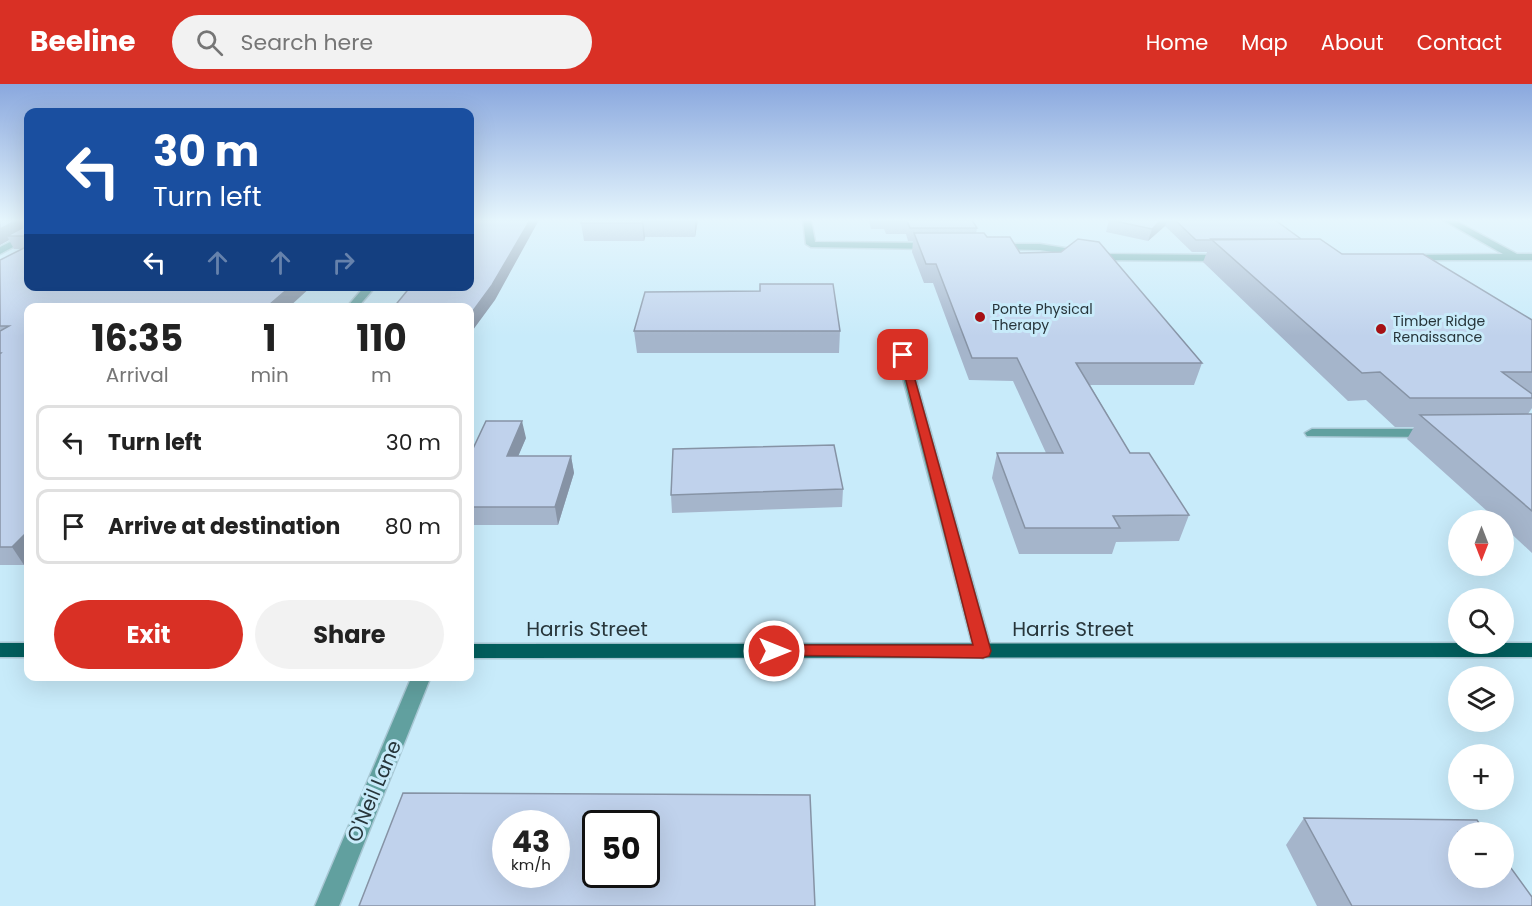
<!DOCTYPE html>
<meta charset="utf-8">
<style>
:root{--surface:#fff;--page:#f2f2f2;--text:#222;--muted:#767676;--line:#e0e0e0;--accent:#d93025}
body{margin:0;font-family:Poppins,sans-serif;background:var(--page);color:var(--text);height:100vh;display:flex;flex-direction:column;font-size:22px;white-space:nowrap}
*{box-sizing:border-box;margin:0}
p{font-size:20px;color:var(--muted)}
.icon{flex:none;width:33px;height:33px;fill:none;stroke:currentColor;stroke-width:2;stroke-linecap:round;stroke-linejoin:round}
.map{position:relative;flex:1;overflow:hidden}
.side{position:absolute;left:24px;top:219px;width:450px;height:378px;display:flex;flex-direction:column;background:var(--surface);border-radius:12px;box-shadow:0 6px 24px #0002}
.side>*{flex:none}
.top-card{position:absolute;left:24px;top:24px;width:450px;height:183px;border-radius:12px;box-shadow:0 6px 24px #0002;background:#1a4fa0;color:#fff;overflow:hidden}
.needle{width:39px;rotate:180deg}
.buttons{position:absolute;left:1448px;top:426px;display:grid;gap:12px}
.buttons a{display:grid;place-items:center;width:66px;height:66px;border-radius:50%;background:var(--surface);box-shadow:0 6px 24px #0002;font-size:30px}
.speed{position:absolute;left:492px;top:726px;display:flex;gap:12px;font-size:30px;font-weight:700;text-align:center}
.speed>*{display:grid;place-content:center;width:78px;height:78px;border-radius:50%;background:var(--surface);box-shadow:0 6px 24px #0002;line-height:1}
.speed small{font-size:15px;font-weight:400}
.speed .limit{border:3px solid #111;border-radius:9px;background:#fff;color:#111}
.pin{position:absolute;display:grid;place-items:center;width:51px;height:51px;color:#fff;margin:-26px;border-radius:12px;box-shadow:0 3px 9px #0006}
.me{position:absolute;width:66px;margin:-33px;rotate:90deg;stroke-linejoin:round;filter:drop-shadow(0 0 4px #0008)}
.turn{display:flex;align-items:center;gap:21px;height:126px;padding:0 30px;font-size:27px}
.turn .icon{width:78px;height:78px;stroke-width:2.5}
.turn b{display:block;font-size:42px;line-height:51px}
.lanes{display:flex;align-items:center;height:57px;padding:0 30px;background:#0003;justify-content:center;gap:30px;direction:ltr}
.lanes .off{opacity:.35}
.eta{display:flex;justify-content:space-evenly;align-items:center;height:102px;text-align:center}
.eta b{font-size:36px;font-weight:700;line-height:42px}
.primary-button{display:flex;gap:12px;margin-top:auto;padding:12px 30px}
.primary-button a{flex:1;height:69px;border-radius:36px;background:var(--accent);color:#fff;font-size:24px;font-weight:700;line-height:69px;text-align:center}
.primary-button a+a{background:var(--page);color:var(--text)}
ul{padding:0;list-style:none}
li{display:flex;align-items:center;gap:18px;height:75px;margin:0 12px 9px;padding:0 18px;border:3px solid var(--line);border-radius:12px}
li div{flex:1}
li b{display:block;font-size:22px}
li em{font-style:normal}
header{display:flex;align-items:center;gap:36px;box-sizing:border-box;height:84px;padding:0 30px;background:var(--accent);color:#fff}
header strong{font-size:28px}
nav{display:flex;gap:33px;margin-inline-start:auto;font-size:21px}
.search{width:420px;height:54px;background:var(--page);display:flex;align-items:center;gap:15px;box-sizing:border-box;padding:0 21px;border-radius:33px;color:var(--muted);font-size:22px}
.map>svg:first-child{display:block}
.lines{fill:none;stroke-linecap:round;stroke-linejoin:round}
.minor-casing{stroke:#a8c7d4;stroke-width:3}
.major-casing{stroke:#a8c7d4;stroke-width:3}
.minor{fill:#61a09f;fill-rule:evenodd}
.major{fill:#025e5d;fill-rule:evenodd}
.wall{fill:#a5b5cb}
.shaded-wall{fill:#8693a5}
.building{fill:#c0d2ec;stroke:#8693a5;stroke-width:1.5;fill-rule:evenodd}
.route{fill:#d93025;stroke:#8d1f18;stroke-width:1.5}
.poi-dot{fill:#a61115;stroke:#c8ebfa;stroke-width:2}
.labels{text-anchor:middle;stroke-width:6;stroke-linejoin:round;paint-order:stroke}
.far-poi-label{font-size:14px;fill:#27353a;stroke:#c8ebfa;text-anchor:start}
.near-street-label{font-size:20px;fill:#27353a;stroke:#c8ebfa}
</style>
<header>
<strong>Beeline</strong>
<div class="search"><svg class="icon" aria-label="search" viewBox="0 0 24 24"><circle cx="10" cy="10" r="6"/><path d="M15 15l6 6"/></svg>Search here</div>
<nav><a>Home</a><a>Map</a><a>About</a><a>Contact</a></nav>
</header>
<div class="map">
<svg width="1532" height="822" viewBox="0 0 1532 822">
<rect width="100%" height="100%" fill="#c8ebfa"/>
<g class="lines">
<!-- minor casing -->
<g class="minor-casing">
<path id="minor" d="M 803,136 L 811,136 L 815,158 L 933,159 L 938,162 L 933,165 L 811,163 L 806,160 Z
M 1443,136 L 1454,136 L 1517,170 L 1532,170 L 1532,176 L 1406,176 L 1404,174 L 1409,171 L 1503,170 Z
M 28,149 L 28,155 L 0,170 L 0,163 Z
M 996,160 L 1040,160 L 1102,170 L 1223,171 L 1228,174 L 1223,177 L 1102,176 L 1040,166 L 993,165 L 991,163 Z
M 365,202 L 376,202 L 357,224 L 346,224 Z
M 903,267 L 909,271 L 992,567 L 990,572 L 983,574 L 976,572 L 974,567 L 897,271 Z
M 1312,345 L 1430,345 L 1437,349 L 1430,353 L 1307,352 L 1305,349 Z
M 412,592 L 431,592 L 339,822 L 315,822 Z"/>
</g>
<!-- major casing -->
<g class="major-casing">
<path id="major" d="M 0,559 L 28,559 L 28,573 L 0,573 Z
M 1532,559 L 1532,573 L 470,574 L 470,560 Z"/>
</g>
<!-- minor -->
<use href="#minor" class="minor"/>
<!-- major -->
<use href="#major" class="major"/>
</g>
<!-- wall -->
<path class="wall" d="M 0,136 L 28,136 L 28,224 L 24,481 L 0,481 L 0,176 L 22,165 L 14,165 L 9,156 L 0,161 Z
M 582,136 L 698,136 L 695,153 L 645,153 L 644,157 L 584,157 L 581,139 Z
M 869,136 L 972,136 L 977,144 L 976,149 L 987,153 L 1020,169 L 1202,279 L 1194,301 L 1090,301 L 1130,369 L 1189,431 L 1179,457 L 1116,458 L 1112,470 L 1019,470 L 992,394 L 997,369 L 1046,369 L 1013,297 L 969,296 L 933,199 L 924,199 L 912,168 L 913,157 L 908,157 L 906,150 L 886,150 L 884,145 L 871,145 Z
M 1109,136 L 1275,136 L 1301,155 L 1532,236 L 1532,324 L 1528,330 L 1532,330 L 1532,469 L 1503,442 L 1503,436 L 1497,436 L 1407,355 L 1414,343 L 1395,343 L 1366,316 L 1348,317 L 1203,178 L 1207,168 L 1192,168 L 1165,142 L 1148,157 L 1106,148 Z
M 760,207 L 840,247 L 839,269 L 637,269 L 634,247 Z
M 526,354 L 518,372 L 571,372 L 574,389 L 558,441 L 470,441 L 470,371 Z
M 843,405 L 842,423 L 672,429 L 671,411 Z
M 1304,734 L 1532,822 L 1317,822 L 1286,761 Z"/>
<!-- shaded-wall -->
<path class="shaded-wall" d="M 17,136 L 23,136 L 28,147 L 7,152 L 9,156 L 0,161 L 0,145 Z
M 530,136 L 539,136 L 495,216 L 470,250 L 470,231 Z
M 643,136 L 645,153 L 644,157 L 642,139 Z
M 695,136 L 698,136 L 695,153 Z
M 1161,136 L 1167,136 L 1165,142 L 1148,157 L 1152,145 Z
M 291,202 L 312,202 L 288,224 L 269,224 L 269,221 Z
M 522,337 L 526,354 L 511,389 L 507,372 Z
M 571,372 L 574,389 L 558,441 L 555,423 Z
M 28,447 L 28,476 L 24,481 L 12,463 Z"/>
<!-- building -->
<path class="building" d="M 0,136 L 17,136 L 0,145 Z
M 22,136 L 28,136 L 28,152 L 7,152 L 22,144 Z
M 470,136 L 530,136 L 492,201 L 470,231 L 470,224 L 393,224 L 411,202 L 470,202 Z
M 582,136 L 643,136 L 642,139 L 581,139 Z
M 887,136 L 972,136 L 977,144 L 910,144 L 907,137 L 887,137 Z
M 1110,136 L 1161,136 L 1152,145 Z
M 1175,136 L 1275,136 L 1301,155 L 1196,156 Z
M 914,149 L 984,149 L 987,153 L 1010,153 L 1020,169 L 1061,168 L 1078,155 L 1099,158 L 1202,279 L 1076,279 L 1130,369 L 1149,369 L 1189,431 L 1113,432 L 1120,444 L 1025,444 L 997,369 L 1063,369 L 1017,274 L 972,274 L 936,180 L 926,180 Z
M 1211,155 L 1320,155 L 1342,170 L 1423,170 L 1532,236 L 1532,288 L 1502,288 L 1532,310 L 1532,314 L 1410,314 L 1380,288 L 1362,289 Z
M 28,162 L 28,202 L 291,202 L 269,221 L 273,221 L 269,224 L 28,224 L 28,447 L 12,463 L 0,463 L 0,270 L 1,269 L 0,269 L 0,247 L 9,242 L 0,242 L 0,176 Z
M 760,200 L 833,200 L 840,247 L 634,247 L 645,208 L 760,207 Z
M 1532,330 L 1532,427 L 1420,331 Z
M 486,337 L 522,337 L 507,372 L 571,372 L 555,423 L 470,423 L 470,371 Z
M 834,361 L 843,405 L 671,411 L 673,365 Z
M 403,709 L 810,711 L 815,822 L 359,822 ZM 506,740 L 556,740 L 556,790 L 506,790 ZM 596,740 L 646,740 L 646,790 L 596,790 Z
M 1304,734 L 1477,736 L 1485,748 L 1458,748 L 1458,794 L 1503,794 L 1503,773 L 1532,813 L 1532,822 L 1352,822 Z"/>
<!-- sky -->
<linearGradient id="sky" x2="0" y2="1"><stop stop-color="#8aa8de"/><stop offset="0.54" stop-color="#e6f6fd"/><stop offset="1" stop-color="#e6f6fd" stop-opacity="0"/></linearGradient>
<rect width="1532" height="252" fill="url(#sky)"/>
<!-- route -->
<path class="route" d="M 899,269 L 908,271 L 991,567 L 989,572 L 983,574 L 768,571 L 765,567 L 768,563 L 774,561 L 973,561 Z"/>
<!-- markers -->
<g class="poi-dot">
<circle cx="980" cy="233" r="6"/>
<circle cx="1381" cy="245" r="6"/>
</g>
<g class="labels">
<!-- far-poi labels -->
<g class="far-poi-label">
<text x="992" y="230">Ponte Physical<tspan x="992" dy="16">Therapy</tspan></text>
<text x="1393" y="242">Timber Ridge<tspan x="1393" dy="16">Renaissance</tspan></text>
</g>
<!-- near-street labels -->
<g class="near-street-label">
<text x="587" y="552">Harris Street</text>
<text x="1073" y="552">Harris Street</text>
<text transform="translate(374 707) rotate(-67)" y="7">O'Neil Lane</text>
</g>
</g>
</svg>
<div class="buttons">
<a><svg class="needle" viewBox="-14 -14 28 28"><path d="M0-13l5 13h-10z" fill="#e53935"/><path d="M0 13l5-13h-10z" fill="#767676"/></svg></a>
<a><svg class="icon" aria-label="search" viewBox="0 0 24 24"><circle cx="10" cy="10" r="6"/><path d="M15 15l6 6"/></svg></a>
<a><svg class="icon" aria-label="layers" viewBox="0 0 24 24"><path d="M12 4l9 5-9 5-9-5zM3 14l9 5 9-5"/></svg></a>
<a>+</a>
<a>−</a>
</div>
<div class="speed"><div>43<small>km/h</small></div><div class="limit">50</div></div>
<div class="pin" style="left:903px;top:271px;background:#d93025"><svg class="icon" aria-label="arrive" viewBox="0 0 24 24"><path d="M6 21V4h12l-3 4 3 4H6"/></svg></div>
<svg class="me" style="left:774px;top:567px" viewBox="-20 -20 40 40"><circle r="17" fill="#d93025" stroke="#fff" stroke-width="3"/><path d="M0-11L8 9 0 5-8 9z" fill="#fff"/></svg>
<div class="top-card">
<div class="turn"><svg class="icon" aria-label="left" viewBox="0 0 24 24"><path d="M17 20v-9H6M10 6l-5 5 5 5"/></svg><div><b>30 m</b>Turn left</div></div>
<div class="lanes"><svg class="icon" aria-label="left" viewBox="0 0 24 24"><path d="M17 20v-9H6M10 6l-5 5 5 5"/></svg><svg class="icon off" aria-label="ahead" viewBox="0 0 24 24"><path d="M12 20V5M6 11l6-6 6 6"/></svg><svg class="icon off" aria-label="ahead" viewBox="0 0 24 24"><path d="M12 20V5M6 11l6-6 6 6"/></svg><svg class="icon off" aria-label="right" viewBox="0 0 24 24"><path d="M7 20v-9h11M14 6l5 5-5 5"/></svg></div>
</div>
<section class="side">
<div class="eta">
<div><b>16:35</b><p>Arrival</p></div>
<div><b>1</b><p>min</p></div>
<div><b>110</b><p>m</p></div>
</div>
<ul>
<li><svg class="icon" aria-label="left" viewBox="0 0 24 24"><path d="M17 20v-9H6M10 6l-5 5 5 5"/></svg><div><b>Turn left</b></div><em>30 m</em></li>
<li><svg class="icon" aria-label="arrive" viewBox="0 0 24 24"><path d="M6 21V4h12l-3 4 3 4H6"/></svg><div><b>Arrive at destination</b></div><em>80 m</em></li>
</ul>
<div class="primary-button"><a>Exit</a><a>Share</a></div>
</section>
</div>
